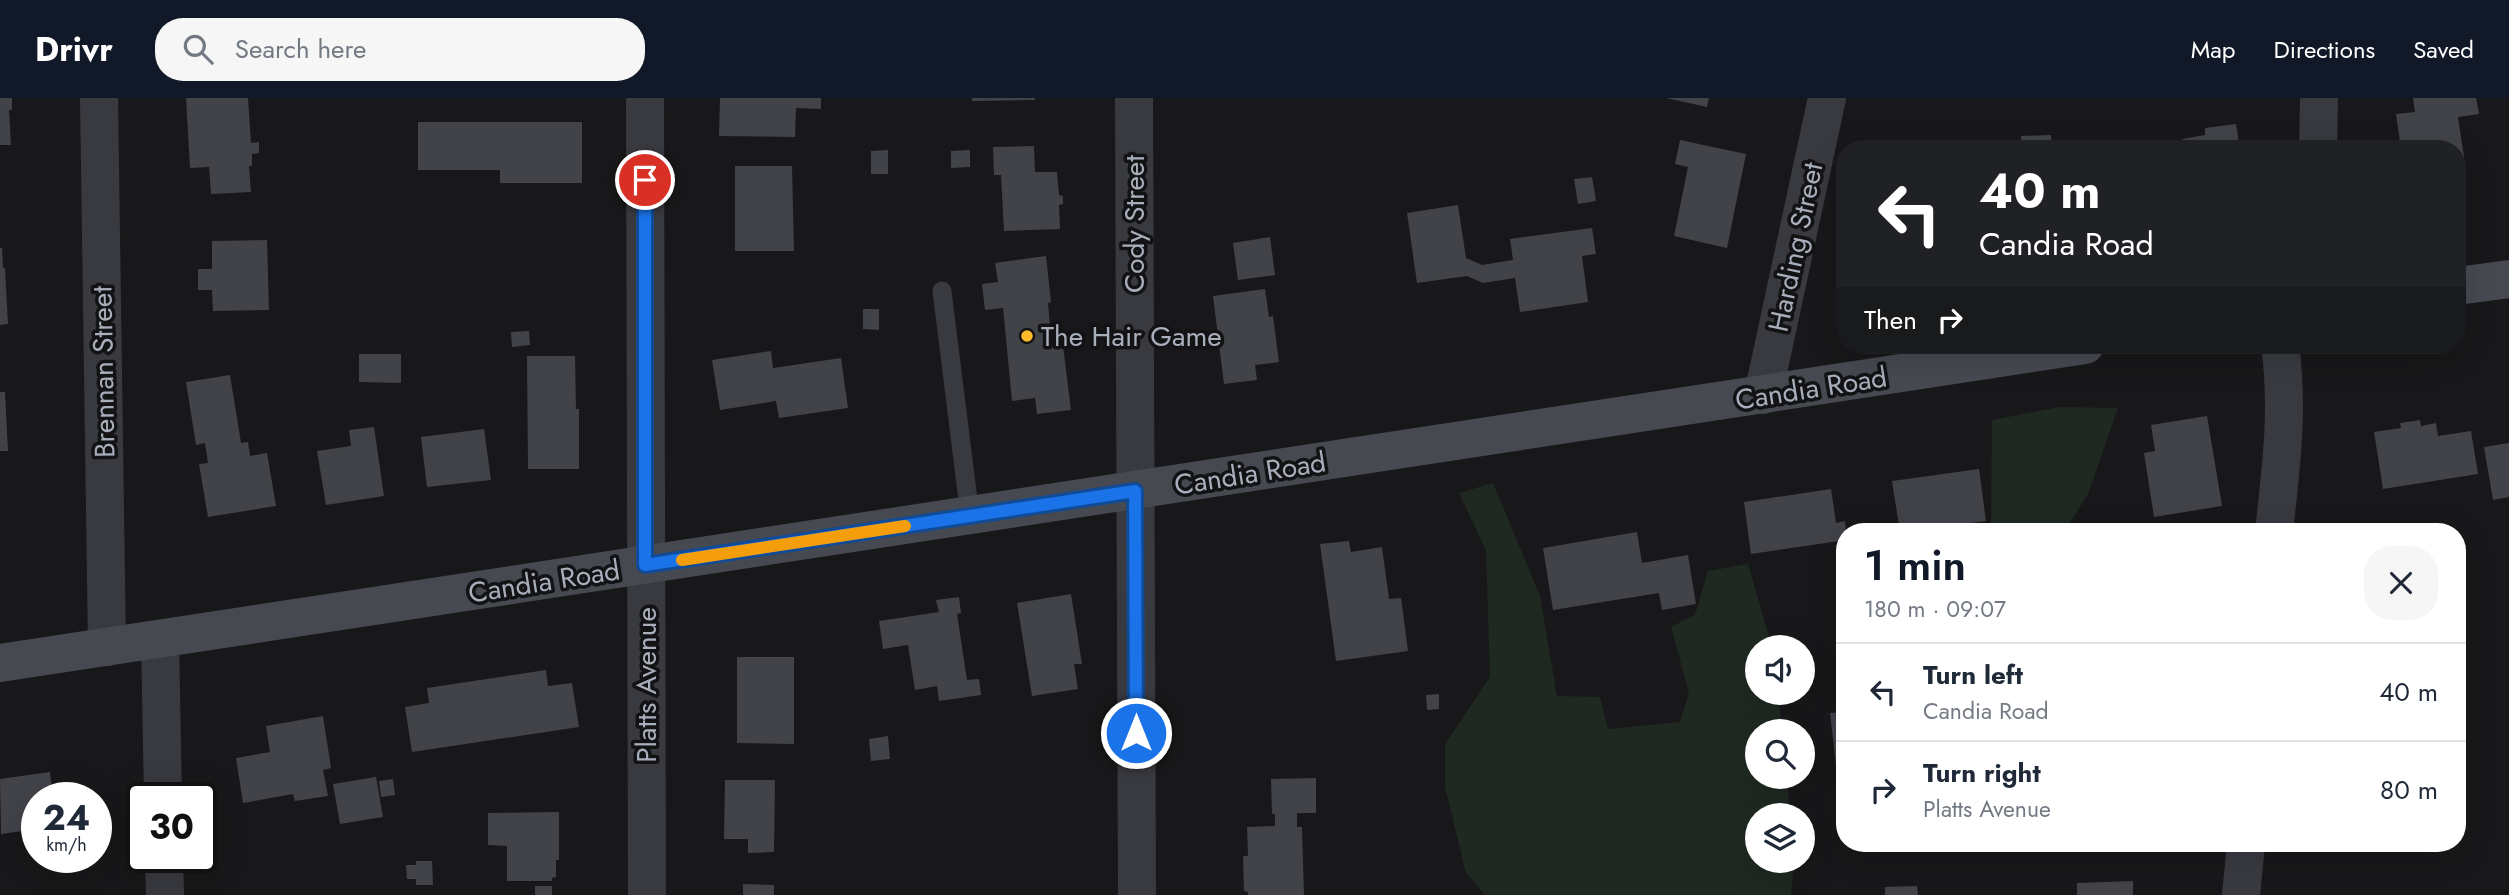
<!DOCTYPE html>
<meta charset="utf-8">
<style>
:root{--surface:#fff;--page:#f6f6f7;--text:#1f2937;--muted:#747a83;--line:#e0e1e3;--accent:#111827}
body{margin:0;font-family:Jost,sans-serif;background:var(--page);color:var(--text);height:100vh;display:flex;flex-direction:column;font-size:26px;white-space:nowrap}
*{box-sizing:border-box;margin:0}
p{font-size:23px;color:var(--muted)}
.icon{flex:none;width:38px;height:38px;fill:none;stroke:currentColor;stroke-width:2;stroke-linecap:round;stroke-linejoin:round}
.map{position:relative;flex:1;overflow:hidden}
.panel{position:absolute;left:1836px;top:425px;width:630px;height:329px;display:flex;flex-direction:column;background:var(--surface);border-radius:28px;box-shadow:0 7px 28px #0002}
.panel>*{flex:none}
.hud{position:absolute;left:1836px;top:42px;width:630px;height:214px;border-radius:28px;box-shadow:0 7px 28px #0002;background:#202124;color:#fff;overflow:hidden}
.controls{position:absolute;left:1745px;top:537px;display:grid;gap:14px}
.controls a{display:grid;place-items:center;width:70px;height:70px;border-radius:50%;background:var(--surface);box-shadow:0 7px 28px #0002;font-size:35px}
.speed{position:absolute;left:21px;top:684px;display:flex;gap:14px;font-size:35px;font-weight:700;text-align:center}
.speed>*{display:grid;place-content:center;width:91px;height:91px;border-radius:50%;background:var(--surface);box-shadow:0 7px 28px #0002;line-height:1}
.speed small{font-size:18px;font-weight:400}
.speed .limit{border:4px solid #111;border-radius:10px;background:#fff;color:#111}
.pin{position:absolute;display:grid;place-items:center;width:60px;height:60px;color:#fff;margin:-30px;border:4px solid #fff;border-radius:50%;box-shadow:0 2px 7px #0007}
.me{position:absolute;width:77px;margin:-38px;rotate:0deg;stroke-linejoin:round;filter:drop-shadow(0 0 5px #0008)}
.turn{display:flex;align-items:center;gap:24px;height:147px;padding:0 28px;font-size:32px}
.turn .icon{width:91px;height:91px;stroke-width:2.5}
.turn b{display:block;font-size:49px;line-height:60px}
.then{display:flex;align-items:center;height:66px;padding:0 28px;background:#0003;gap:14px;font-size:26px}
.round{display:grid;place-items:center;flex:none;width:74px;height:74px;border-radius:28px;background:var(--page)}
.overview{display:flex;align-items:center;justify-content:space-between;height:119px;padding:0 28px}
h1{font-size:42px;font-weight:600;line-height:52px;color:var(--accent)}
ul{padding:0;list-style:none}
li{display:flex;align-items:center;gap:21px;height:98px;padding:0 28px;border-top:2px solid var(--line)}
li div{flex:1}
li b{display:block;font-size:26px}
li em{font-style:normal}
header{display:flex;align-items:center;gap:42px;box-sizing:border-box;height:98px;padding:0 35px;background:var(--accent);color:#fff}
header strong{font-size:33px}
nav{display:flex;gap:38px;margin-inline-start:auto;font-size:24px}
.search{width:490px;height:63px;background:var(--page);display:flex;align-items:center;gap:18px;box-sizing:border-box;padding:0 24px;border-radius:28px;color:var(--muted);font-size:26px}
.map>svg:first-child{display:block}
.green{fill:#1f2921}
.building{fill:#424348}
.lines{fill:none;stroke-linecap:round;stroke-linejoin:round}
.lane{stroke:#393a40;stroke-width:19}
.street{stroke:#393a40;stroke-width:38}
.secondary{stroke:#464950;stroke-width:38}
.route-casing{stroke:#114b97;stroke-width:18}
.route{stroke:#1a73e8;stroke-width:12}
.slow{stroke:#f59e0b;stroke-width:12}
.poi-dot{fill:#ffbb2b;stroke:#131315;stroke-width:2.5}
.labels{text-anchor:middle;stroke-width:7;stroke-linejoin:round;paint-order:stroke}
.street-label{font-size:28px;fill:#a9aebb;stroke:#131315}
.poi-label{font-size:28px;fill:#a9aebb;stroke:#131315;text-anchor:start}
</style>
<header>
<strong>Drivr</strong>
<div class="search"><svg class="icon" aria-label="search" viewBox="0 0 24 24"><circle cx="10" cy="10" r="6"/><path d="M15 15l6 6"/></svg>Search here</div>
<nav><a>Map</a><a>Directions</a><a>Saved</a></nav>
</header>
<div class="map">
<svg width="2509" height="797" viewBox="0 0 2509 797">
<rect width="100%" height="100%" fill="#18181a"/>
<!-- green -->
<path class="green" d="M 2060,309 L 2118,310 L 2088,396 L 2064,434 L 1991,434 L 1992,322 Z
M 1493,385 L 1540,498 L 1557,598 L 1600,599 L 1608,631 L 1680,624 L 1689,595 L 1671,529 L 1695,517 L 1708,473 L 1748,466 L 1772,549 L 1757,550 L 1757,595 L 1778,595 L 1782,633 L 1757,634 L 1757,679 L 1787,679 L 1790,717 L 1757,718 L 1757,763 L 1794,763 L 1791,797 L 1485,797 L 1466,775 L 1445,689 L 1445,646 L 1490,579 L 1486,452 L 1459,395 Z"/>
<!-- building -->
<path class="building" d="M 0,0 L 12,0 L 12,12 L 9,12 L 11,47 L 0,47 Z
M 186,0 L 248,0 L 251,45 L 259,44 L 259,55 L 252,56 L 252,68 L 249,68 L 251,94 L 211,96 L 209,69 L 190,70 Z
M 720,0 L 821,0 L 821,11 L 796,10 L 795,39 L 719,38 Z
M 972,0 L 1035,0 L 1035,2 L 972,3 Z
M 1666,0 L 1709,0 L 1707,9 Z
M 2413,0 L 2476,0 L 2479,16 L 2458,19 L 2466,72 L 2461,72 L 2463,86 L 2457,87 L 2457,51 L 2401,51 L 2396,16 L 2415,14 Z
M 418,24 L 582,24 L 582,85 L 500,85 L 500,72 L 418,72 Z
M 2236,26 L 2239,45 L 2232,46 L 2232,51 L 2184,51 L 2182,41 L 2205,37 L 2205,30 Z
M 2051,37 L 2052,51 L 2022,51 L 2021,38 Z
M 1680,42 L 1746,56 L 1727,150 L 1674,138 L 1688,69 L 1675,66 Z
M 1034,48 L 1035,74 L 1057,74 L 1059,97 L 1063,98 L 1063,106 L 1059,107 L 1060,131 L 1004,133 L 1001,77 L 994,77 L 993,49 Z
M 888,52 L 888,76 L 871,76 L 871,53 Z
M 970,52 L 970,69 L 951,70 L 951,53 Z
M 735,68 L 792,68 L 794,153 L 735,153 Z
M 1592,79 L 1596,103 L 1578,106 L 1574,81 Z
M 1458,107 L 1466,160 L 1482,167 L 1513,162 L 1510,141 L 1592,130 L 1596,156 L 1582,158 L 1588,204 L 1520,214 L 1515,180 L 1483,185 L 1467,178 L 1417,185 L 1407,115 Z
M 1270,139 L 1275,177 L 1238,182 L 1233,145 Z
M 267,142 L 269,212 L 213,213 L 212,192 L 198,192 L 198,171 L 212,171 L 212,143 Z
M 0,150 L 2,150 L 3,170 L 5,170 L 8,226 L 0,227 Z
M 1046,158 L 1051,204 L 1048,205 L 1050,228 L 1046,227 L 1049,250 L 1063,248 L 1071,312 L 1037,316 L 1035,300 L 1012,303 L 1003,210 L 985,212 L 982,186 L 998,184 L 995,165 Z
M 1265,191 L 1269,219 L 1273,218 L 1279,264 L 1255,267 L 1257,282 L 1224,286 L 1213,198 Z
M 863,211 L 879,211 L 879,232 L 863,231 Z
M 529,233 L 530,247 L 512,249 L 511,234 Z
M 771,253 L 773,270 L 841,260 L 848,310 L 779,320 L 776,303 L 720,312 L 712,262 Z
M 359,256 L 401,256 L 401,285 L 359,284 Z
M 527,258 L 575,258 L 576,311 L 579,311 L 579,371 L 528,371 Z
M 230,277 L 241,345 L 248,344 L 250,358 L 267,355 L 276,408 L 208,419 L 199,366 L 208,365 L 205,345 L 196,347 L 186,284 Z
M 0,294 L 5,294 L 8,353 L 0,353 Z
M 2207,318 L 2222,408 L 2154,419 L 2144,355 L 2155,353 L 2151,327 Z
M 2420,322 L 2421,328 L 2436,325 L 2438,338 L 2471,333 L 2478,376 L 2383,391 L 2374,334 L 2401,330 L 2400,325 Z
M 374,329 L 384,398 L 326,407 L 317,353 L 351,348 L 349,332 Z
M 484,331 L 491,382 L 427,389 L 421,339 Z
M 2509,345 L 2509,399 L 2493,402 L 2484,349 Z
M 1979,371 L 1986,423 L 1924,431 L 1924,434 L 1900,434 L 1892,383 Z
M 1831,391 L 1836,425 L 1845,423 L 1846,434 L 1844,434 L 1844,440 L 1839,441 L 1839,443 L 1751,456 L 1744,404 Z
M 1637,434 L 1642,465 L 1688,457 L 1696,506 L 1662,512 L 1659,495 L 1553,512 L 1543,450 Z
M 1349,443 L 1351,454 L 1382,449 L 1389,501 L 1401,500 L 1408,553 L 1336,563 L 1320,446 Z
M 1071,496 L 1082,566 L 1074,566 L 1078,591 L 1032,598 L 1017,505 Z
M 959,499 L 961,515 L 957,516 L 967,582 L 979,581 L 981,597 L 939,603 L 937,588 L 915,592 L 908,547 L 883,551 L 879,523 L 939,514 L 936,502 Z
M 737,559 L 794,559 L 794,646 L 737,645 Z
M 546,572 L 548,588 L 572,585 L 579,629 L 412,654 L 405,609 L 429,605 L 427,590 Z
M 1439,596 L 1439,611 L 1427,612 L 1426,597 Z
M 1844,614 L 1844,666 L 1836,667 L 1830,615 Z
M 323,618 L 331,670 L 323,672 L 328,698 L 295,703 L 293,696 L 243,705 L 236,660 L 270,654 L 266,628 Z
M 888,638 L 890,661 L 871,663 L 869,641 Z
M 50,674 L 53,700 L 37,700 L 37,731 L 1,736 L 0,681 Z
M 376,679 L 383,719 L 340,726 L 333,686 Z
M 1316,680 L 1316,715 L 1297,715 L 1297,729 L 1302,729 L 1304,797 L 1248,797 L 1248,794 L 1244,793 L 1243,758 L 1248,758 L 1247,729 L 1275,728 L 1275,716 L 1272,716 L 1271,681 Z
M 393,681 L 395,697 L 381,699 L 379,683 Z
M 725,682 L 775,682 L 774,754 L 748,755 L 748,741 L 724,741 Z
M 559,714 L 559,762 L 556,762 L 556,779 L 552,780 L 552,783 L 507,783 L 507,748 L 488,747 L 488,715 Z
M 416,763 L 432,763 L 433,787 L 416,787 L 416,781 L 407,781 L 406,767 L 416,767 Z
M 2133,783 L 2133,797 L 2077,797 L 2077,785 Z
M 743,786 L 774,787 L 774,797 L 743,797 Z
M 535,788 L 552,788 L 552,797 L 535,797 Z
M 1917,788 L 1918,797 L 1885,797 L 1885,789 Z"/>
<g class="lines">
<!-- lane -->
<path class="lane" d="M 942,193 L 970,418"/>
<!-- street -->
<path class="street" d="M 99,0 L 107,549
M 645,0 L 647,797
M 1134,0 L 1137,797
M 2318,51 L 2319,0
M 1763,297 L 1827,0
M 2274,434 C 2281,368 2289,313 2280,247
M 160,541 L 163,700
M 164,760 L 165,797
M 2241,797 L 2246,746"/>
<!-- secondary -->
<path class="secondary" d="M 2457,188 L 2509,181
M 0,565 L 2085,247"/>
</g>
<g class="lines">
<!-- route casing -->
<g class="route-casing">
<path id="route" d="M 645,82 L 645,467 L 1135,393 L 1136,635"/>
</g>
<!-- route -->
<use href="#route" class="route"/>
<!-- slow -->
<path class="slow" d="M 682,462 L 905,428"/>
</g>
<!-- markers -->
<circle class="poi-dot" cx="1027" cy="238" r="7"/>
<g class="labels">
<!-- street labels -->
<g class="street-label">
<text transform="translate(1134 126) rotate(-90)" y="10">Cody Street</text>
<text transform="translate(1795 149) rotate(-78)" y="10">Harding Street</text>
<text transform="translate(103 274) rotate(-91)" y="10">Brennan Street</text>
<text transform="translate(1811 290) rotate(-9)" y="10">Candia Road</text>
<text transform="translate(1250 375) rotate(-9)" y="10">Candia Road</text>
<text transform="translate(544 483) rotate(-9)" y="10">Candia Road</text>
<text transform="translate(646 587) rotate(-90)" y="10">Platts Avenue</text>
</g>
<!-- poi labels -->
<g class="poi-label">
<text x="1041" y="248">The Hair Game</text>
</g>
</g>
</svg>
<div class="controls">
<a><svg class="icon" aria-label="sound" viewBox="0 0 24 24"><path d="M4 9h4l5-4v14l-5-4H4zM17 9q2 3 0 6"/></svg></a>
<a><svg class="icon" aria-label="search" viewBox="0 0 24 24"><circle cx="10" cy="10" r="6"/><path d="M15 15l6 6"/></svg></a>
<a><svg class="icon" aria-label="layers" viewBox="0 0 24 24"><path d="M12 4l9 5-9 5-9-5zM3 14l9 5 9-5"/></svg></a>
</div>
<div class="speed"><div>24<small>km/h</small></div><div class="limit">30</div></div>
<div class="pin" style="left:645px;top:82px;background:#d93025"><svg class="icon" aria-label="arrive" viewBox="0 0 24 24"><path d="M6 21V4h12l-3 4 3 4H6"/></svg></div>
<svg class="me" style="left:1136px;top:635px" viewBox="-20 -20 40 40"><circle r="17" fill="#1a73e8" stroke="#fff" stroke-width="3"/><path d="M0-11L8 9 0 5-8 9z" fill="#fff"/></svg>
<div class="hud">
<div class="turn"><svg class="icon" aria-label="left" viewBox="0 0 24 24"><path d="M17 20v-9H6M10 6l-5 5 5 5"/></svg><div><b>40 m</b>Candia Road</div></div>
<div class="then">Then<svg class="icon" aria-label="right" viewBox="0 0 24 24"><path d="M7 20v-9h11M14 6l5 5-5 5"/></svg></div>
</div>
<section class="panel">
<div class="overview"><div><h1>1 min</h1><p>180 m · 09:07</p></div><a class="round"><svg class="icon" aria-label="close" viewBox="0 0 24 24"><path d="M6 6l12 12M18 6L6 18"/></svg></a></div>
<ul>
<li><svg class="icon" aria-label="left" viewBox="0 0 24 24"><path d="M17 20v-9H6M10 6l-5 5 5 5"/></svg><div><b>Turn left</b><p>Candia Road</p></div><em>40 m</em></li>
<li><svg class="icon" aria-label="right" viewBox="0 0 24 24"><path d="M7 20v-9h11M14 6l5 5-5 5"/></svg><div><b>Turn right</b><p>Platts Avenue</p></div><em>80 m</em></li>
</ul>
</section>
</div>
